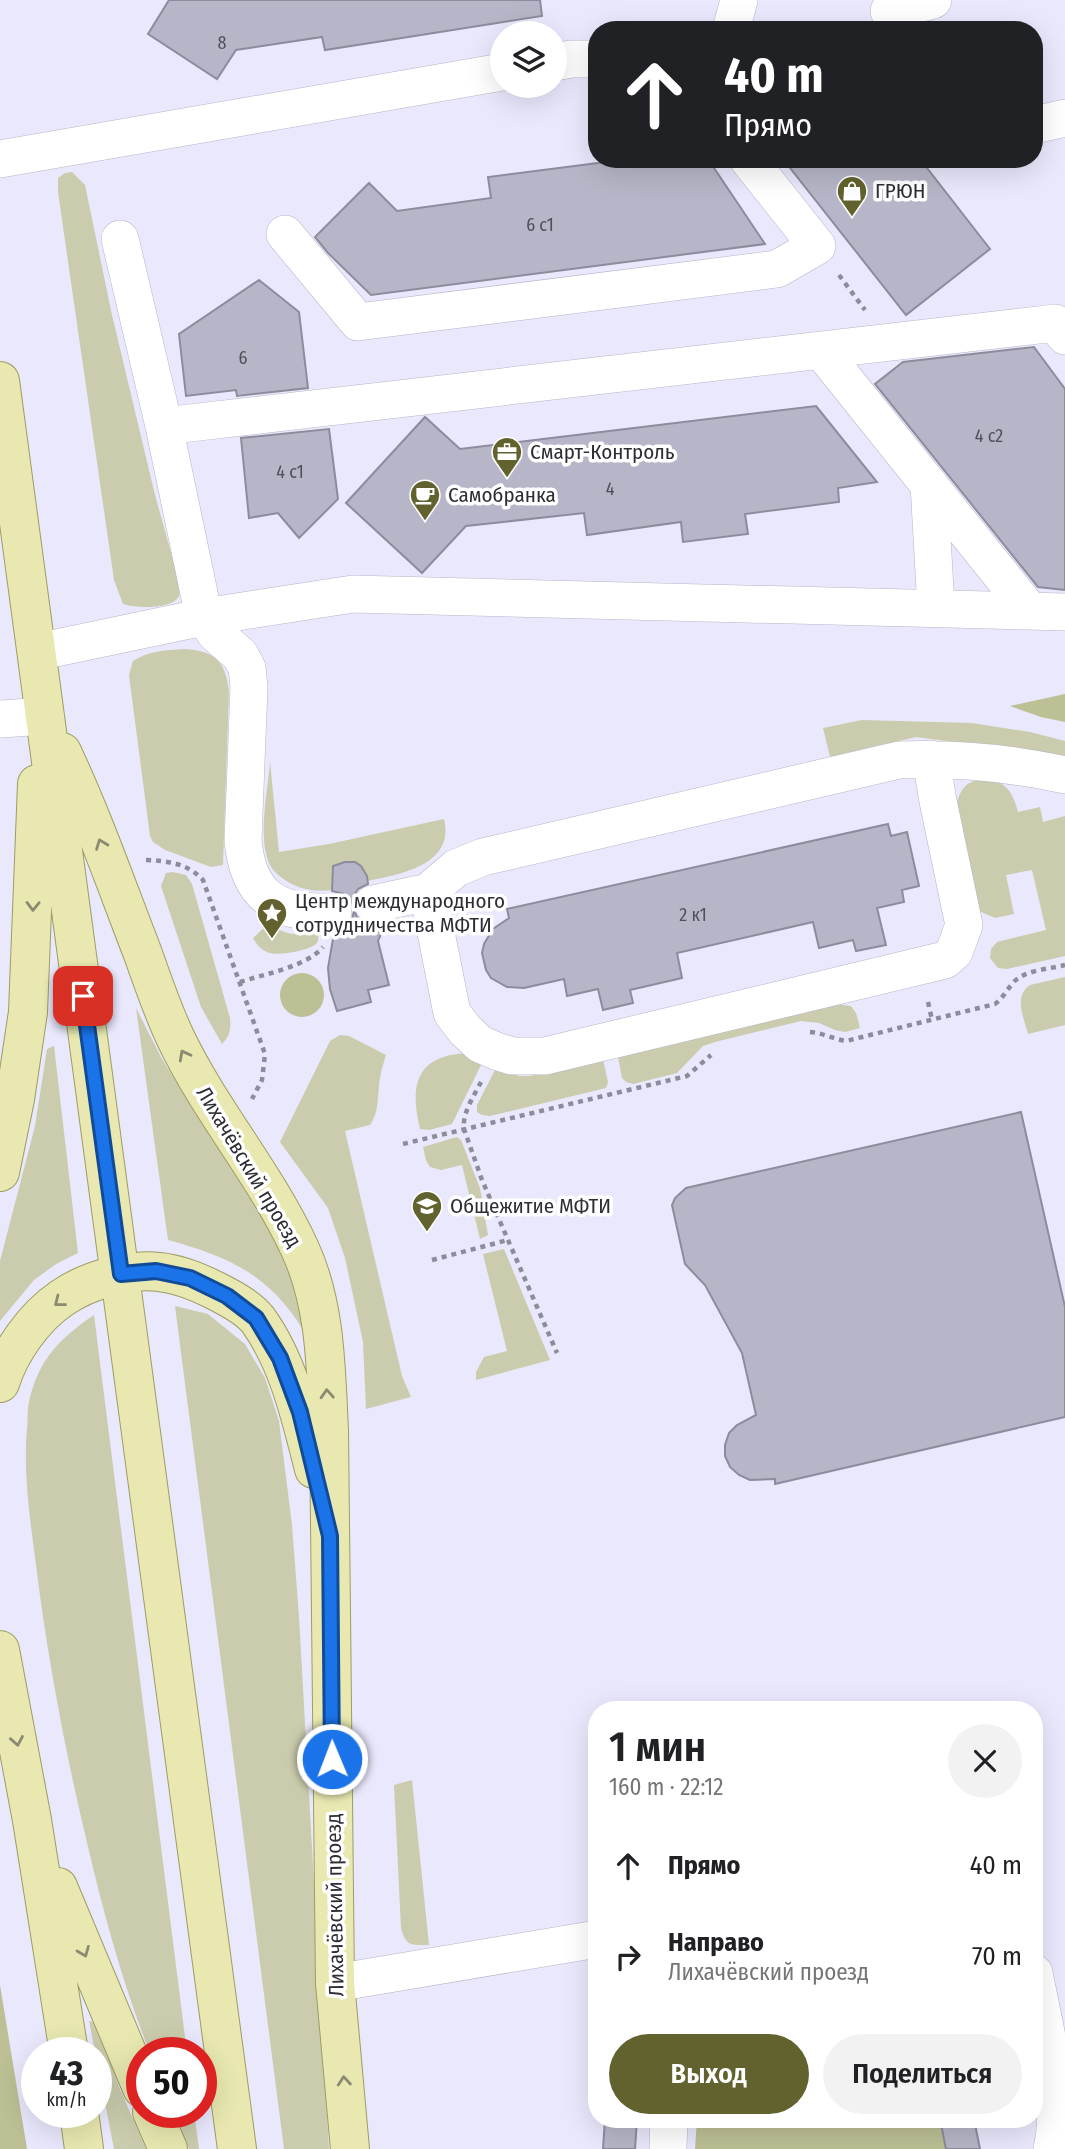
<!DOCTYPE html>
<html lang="ru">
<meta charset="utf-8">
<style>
:root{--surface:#fff;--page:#f2f2f2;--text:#202124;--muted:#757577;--accent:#62622f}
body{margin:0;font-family:"Fira Sans Condensed",sans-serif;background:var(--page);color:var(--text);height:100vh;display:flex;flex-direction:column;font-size:26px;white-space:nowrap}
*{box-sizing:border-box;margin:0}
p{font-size:23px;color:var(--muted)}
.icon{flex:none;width:38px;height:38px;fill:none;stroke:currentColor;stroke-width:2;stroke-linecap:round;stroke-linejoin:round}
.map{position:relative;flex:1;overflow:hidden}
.details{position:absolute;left:588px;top:1701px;width:455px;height:427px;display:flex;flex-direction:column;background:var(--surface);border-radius:28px;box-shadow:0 7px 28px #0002}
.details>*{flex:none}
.guide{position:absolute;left:588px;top:21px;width:455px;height:147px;border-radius:28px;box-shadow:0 7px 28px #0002;background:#202124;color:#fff;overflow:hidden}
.controls{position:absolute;left:490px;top:21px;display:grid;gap:14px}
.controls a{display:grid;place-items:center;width:77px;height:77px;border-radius:50%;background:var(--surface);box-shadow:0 7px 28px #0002;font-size:35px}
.speed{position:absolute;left:21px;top:2037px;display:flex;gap:14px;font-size:35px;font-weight:700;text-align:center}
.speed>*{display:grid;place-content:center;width:91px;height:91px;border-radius:50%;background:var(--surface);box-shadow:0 7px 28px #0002;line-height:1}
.speed small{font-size:18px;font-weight:400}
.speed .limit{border:10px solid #d22;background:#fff;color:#111}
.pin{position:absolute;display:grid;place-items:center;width:60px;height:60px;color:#fff;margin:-30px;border-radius:14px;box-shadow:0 4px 10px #0006}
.me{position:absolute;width:77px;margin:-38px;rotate:359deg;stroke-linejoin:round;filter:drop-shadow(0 0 5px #0008)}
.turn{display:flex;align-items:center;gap:24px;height:147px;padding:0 21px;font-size:32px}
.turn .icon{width:91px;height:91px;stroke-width:2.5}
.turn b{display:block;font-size:49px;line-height:60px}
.round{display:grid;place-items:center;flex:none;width:74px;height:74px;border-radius:37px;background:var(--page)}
.overview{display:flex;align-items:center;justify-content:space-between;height:119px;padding:0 21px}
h1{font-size:42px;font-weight:600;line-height:52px}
.primary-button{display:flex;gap:14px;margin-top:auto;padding:14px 21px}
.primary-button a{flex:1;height:80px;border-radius:42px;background:var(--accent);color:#fff;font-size:28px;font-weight:600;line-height:80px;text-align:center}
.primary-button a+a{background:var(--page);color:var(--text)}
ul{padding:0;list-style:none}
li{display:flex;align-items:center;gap:21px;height:91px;padding:0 21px}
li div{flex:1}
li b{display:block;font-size:26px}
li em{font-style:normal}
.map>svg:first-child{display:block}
.green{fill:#cbccad}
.forest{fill:#bdbf95}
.building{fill:#b7b6c8;stroke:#8d8c9d;stroke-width:2}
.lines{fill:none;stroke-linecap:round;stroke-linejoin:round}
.minor-casing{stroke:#b7b5c8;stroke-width:38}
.major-casing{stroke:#9c9d63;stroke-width:40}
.path{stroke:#8d8c9a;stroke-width:4.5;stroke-dasharray:5 5;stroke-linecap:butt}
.minor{stroke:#fff;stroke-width:37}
.major{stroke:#e8e8b0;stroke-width:38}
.oneway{stroke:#8b8a72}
.route-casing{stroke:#114b97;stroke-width:18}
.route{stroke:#1a73e8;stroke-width:12}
.labels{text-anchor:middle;stroke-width:7;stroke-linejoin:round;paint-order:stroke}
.number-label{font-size:18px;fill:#504f5a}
.poi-label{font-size:21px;fill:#2e2d35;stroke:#fff;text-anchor:start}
.street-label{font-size:21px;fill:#2e2d35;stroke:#fff}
</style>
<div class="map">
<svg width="1065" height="2149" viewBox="0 0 1065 2149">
<rect width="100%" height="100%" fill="#e9e8fc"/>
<!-- green -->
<path class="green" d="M 72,172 L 85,185 L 112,315 L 155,495 L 180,585 C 180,588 180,593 179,596 C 172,610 135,608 123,604 L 114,580 L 58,192 L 58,178 L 65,173 Z
M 184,649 C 215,651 225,660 229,691 L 223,865 L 211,867 L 165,850 L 153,842 L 150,836 L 129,675 L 133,661 C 148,651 166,650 184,649 Z
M 862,720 L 972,723 L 1030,732 L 1065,741 L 1065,757 L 916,737 L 830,757 L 823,728 Z
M 270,762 L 279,852 L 329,844 L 444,819 C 455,865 401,874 368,881 C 363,863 347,855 333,869 L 332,890 C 315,892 300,890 285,880 C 279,876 273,871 270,865 C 257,839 268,790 270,762 Z
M 988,778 C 1008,784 1013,793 1018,812 L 1040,807 L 1043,822 L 1065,816 L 1065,956 L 1007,969 L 998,968 L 990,958 L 991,949 L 997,942 L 1046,930 L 1032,870 L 1006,875 L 1014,914 L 995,918 L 979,911 L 957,803 C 962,784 969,781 988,778 Z
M 173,872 L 186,875 L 192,884 L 230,1018 C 231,1029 230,1036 222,1044 L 201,1007 L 161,886 L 166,873 Z
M 268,924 C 289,936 295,935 318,934 C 318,938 319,941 316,944 C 310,950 279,956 270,953 C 262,951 257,945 253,938 Z
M 1065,977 L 1065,1025 L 1028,1034 C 1024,1018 1013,996 1030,985 Z
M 835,1004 L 851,1006 L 856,1013 L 860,1028 L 845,1032 L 835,1030 L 819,1023 L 801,1021 L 715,1042 L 703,1046 L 677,1073 L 633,1084 L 626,1082 L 622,1078 L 618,1057 Z
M 136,1008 L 162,1059 L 197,1115 L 266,1217 L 288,1260 L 310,1342 C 276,1279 235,1258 168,1240 Z
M 340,1035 L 349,1036 L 386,1055 C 384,1062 381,1070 380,1078 C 377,1094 380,1111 370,1125 L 345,1131 L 402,1376 L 411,1397 L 366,1409 L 363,1342 L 345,1258 L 328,1208 L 280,1142 L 330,1041 Z
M 54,1046 L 78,1253 L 56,1264 L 34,1280 L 0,1321 L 0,1261 L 35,1126 L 47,1049 Z
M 469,1053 L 483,1061 L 452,1124 L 429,1130 L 420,1129 C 409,1083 417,1055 469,1053 Z
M 603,1059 L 608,1082 L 606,1088 L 490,1116 L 482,1115 L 477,1112 L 477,1105 L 496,1068 L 519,1076 L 529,1076 Z
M 457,1137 L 461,1140 L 480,1188 L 488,1235 L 480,1239 L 462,1165 L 441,1170 L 430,1167 L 426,1160 L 423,1147 Z
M 504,1249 L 550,1360 L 476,1380 L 476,1372 L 484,1357 L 507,1351 L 483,1254 Z
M 175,1306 L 208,1314 L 245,1344 L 265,1378 L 279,1421 L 292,1525 L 299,1617 L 329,2149 L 284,2149 Z
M 94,1315 L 187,2053 L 150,2053 C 124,1987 105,1919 89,1851 C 66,1756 48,1661 36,1565 C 30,1519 23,1474 27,1428 C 28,1419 27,1410 29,1402 C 38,1360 60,1338 94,1315 Z
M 412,1780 L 429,1945 C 412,1945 406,1947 401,1928 L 394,1785 Z
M 89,2021 L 97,2023 L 119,2087 L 146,2149 L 114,2149 Z
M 174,2112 L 194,2112 L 199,2149 L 189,2149 Z"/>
<!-- forest -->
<path class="forest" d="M 1065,694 L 1065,722 L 1041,717 L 1010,706 Z
M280 995a22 22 0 1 1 44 0a22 22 0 1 1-44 0Z
M 0,1985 L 27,2149 L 0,2149 Z
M 697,2119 L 940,2119 L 946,2149 L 695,2149 Z"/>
<!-- building -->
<path class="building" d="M 169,0 L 540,0 L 542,16 L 325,50 L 322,37 L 236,50 L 217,79 L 148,34 Z
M 629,159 L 708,159 L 765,244 L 371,295 L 328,253 L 315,237 L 369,183 L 397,211 L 491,198 L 488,177 Z
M 783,159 L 920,159 L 990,249 L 906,315 Z
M 259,280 L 299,312 L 308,388 L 237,396 L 236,390 L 186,396 L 179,334 Z
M 1034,347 L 1065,389 L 1065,590 L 1038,587 L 875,384 L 903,362 Z
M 816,406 L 877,482 L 838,488 L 839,502 L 745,514 L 748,534 L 683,542 L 681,522 L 587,535 L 584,513 L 466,526 L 422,573 L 346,503 L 425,417 L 460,449 Z
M 329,429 L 338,499 L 299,538 L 278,513 L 249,518 L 241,438 Z
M 888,824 L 891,836 L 907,832 L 919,886 L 902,890 L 904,902 L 877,908 L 886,945 L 856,951 L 853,940 L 819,948 L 813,922 L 677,953 L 682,978 L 630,990 L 633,1003 L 603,1010 L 598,989 L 567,996 L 564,979 L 524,988 L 507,987 L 491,978 L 486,970 L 482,953 L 484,944 L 493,929 L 509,918 L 507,909 Z
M 345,862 L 355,862 L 361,866 L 367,876 L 368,884 L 358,889 L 353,897 L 353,906 L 351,901 L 344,894 L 332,891 L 333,866 Z
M 354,911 L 358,919 L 366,924 L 378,924 L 381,934 L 378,941 L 389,985 L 368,990 L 371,1002 L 337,1011 L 330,989 L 328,968 L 334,933 L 344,930 L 351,923 Z
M 1021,1112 L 1065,1307 L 1065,1417 L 775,1484 L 775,1479 L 750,1480 L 739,1475 L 730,1467 L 725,1456 L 725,1445 L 729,1433 L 737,1425 L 756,1415 L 742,1353 L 705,1285 L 685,1264 L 672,1205 L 675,1198 L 686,1188 Z
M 605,2119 L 637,2119 L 635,2149 L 603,2149 Z
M 940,2119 L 974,2119 L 980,2149 L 946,2149 Z"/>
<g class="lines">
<!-- minor casing -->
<g class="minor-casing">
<path id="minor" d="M 889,11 L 933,0
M 731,30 L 739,0
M 555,62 L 571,59 L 597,59
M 1034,125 L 1065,118
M 0,159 L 502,72
M 285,234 L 358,322 L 777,269 L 817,246 L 748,159
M 120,239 L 164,426 L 204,617 L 215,633 L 240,655 L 247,668 L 249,687 L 243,840 C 248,898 278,914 333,912
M 821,350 L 1030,611
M 164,426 L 1055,323 L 1065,336
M 929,484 L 936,608
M 37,652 L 204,617 L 353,594 L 1065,612
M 0,719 L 45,716
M 428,892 L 452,1013 L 465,1030 L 480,1044 L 496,1051 L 512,1056 L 545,1056 L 945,960 L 954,952 L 964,925 L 938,801 L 931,759
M 373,904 L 428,892 L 456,868 L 483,857 L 899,760 C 955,758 1010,763 1065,775
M 1034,1973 C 1044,2026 1064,2097 1052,2149
M 335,1983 L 597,1939
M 668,2149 L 669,2119"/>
</g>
<!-- major casing -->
<g class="major-casing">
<path id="major" d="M 0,381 L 237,2149
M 62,752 C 93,818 117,887 143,954 C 153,982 163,1012 176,1039 C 211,1112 266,1175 300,1249 C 326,1305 326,1370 329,1431 L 335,1983 L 350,2149
M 0,1172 L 15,1099 L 28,1012 L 37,784
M 0,1383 C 10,1351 34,1317 62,1298 C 86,1281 130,1268 159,1272 C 179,1274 196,1281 214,1290 C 228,1297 248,1307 258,1320 C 289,1363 301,1418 314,1469
M 0,1650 L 32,1820 L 69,2053
M 58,1887 L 142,2088
M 79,2112 L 84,2149
M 152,2112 L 168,2149"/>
</g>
<!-- path -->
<path class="path" d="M 839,275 L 865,310
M 146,860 C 168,861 187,863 203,880 L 265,1054 L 262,1080 L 252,1099
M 240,982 C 264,974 306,967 323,947
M 928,1002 L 932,1020
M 810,1032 C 823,1033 833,1039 846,1041 L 995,1004 C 1003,998 1006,991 1013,983 C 1023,970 1050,969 1065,965
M 481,1082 C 474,1096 462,1113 464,1129 L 482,1180 L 557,1353
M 403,1144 L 687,1076 L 711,1055
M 432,1260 L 508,1240"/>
<!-- minor -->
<use href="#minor" class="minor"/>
<!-- major -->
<use href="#major" class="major"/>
</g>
<!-- one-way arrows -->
<defs><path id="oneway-chevron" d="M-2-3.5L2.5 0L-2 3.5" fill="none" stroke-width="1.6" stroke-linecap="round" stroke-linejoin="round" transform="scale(1.75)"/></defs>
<g class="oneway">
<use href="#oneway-chevron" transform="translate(101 844) rotate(-111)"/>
<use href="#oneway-chevron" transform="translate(33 906) rotate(91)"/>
<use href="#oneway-chevron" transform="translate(184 1055) rotate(-118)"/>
<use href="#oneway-chevron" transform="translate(59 1302) rotate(142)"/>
<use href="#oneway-chevron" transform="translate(327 1394) rotate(-93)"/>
<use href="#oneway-chevron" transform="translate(17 1741) rotate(80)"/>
<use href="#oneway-chevron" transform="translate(84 1952) rotate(68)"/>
<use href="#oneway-chevron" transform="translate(344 2081) rotate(-95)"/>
</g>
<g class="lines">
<!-- route casing -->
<g class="route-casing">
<path id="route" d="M 83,996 L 121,1274 L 156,1271 L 190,1278 L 227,1296 L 256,1318 L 280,1358 L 300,1412 L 330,1536 L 332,1759"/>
</g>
<!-- route -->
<use href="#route" class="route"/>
</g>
<!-- icons -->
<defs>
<g id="shop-pin" transform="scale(1.575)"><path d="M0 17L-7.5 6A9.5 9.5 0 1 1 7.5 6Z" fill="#62622f" stroke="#fff"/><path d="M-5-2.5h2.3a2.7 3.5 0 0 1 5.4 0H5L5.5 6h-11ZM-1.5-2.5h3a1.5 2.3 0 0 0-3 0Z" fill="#fff"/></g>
<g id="office-pin" transform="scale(1.575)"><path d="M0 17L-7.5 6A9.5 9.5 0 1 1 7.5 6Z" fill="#62622f" stroke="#fff"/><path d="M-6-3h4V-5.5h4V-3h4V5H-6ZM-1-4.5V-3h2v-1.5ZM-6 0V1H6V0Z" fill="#fff"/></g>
<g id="cafe-pin" transform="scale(1.575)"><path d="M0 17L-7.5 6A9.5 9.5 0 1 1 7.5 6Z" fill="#62622f" stroke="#fff"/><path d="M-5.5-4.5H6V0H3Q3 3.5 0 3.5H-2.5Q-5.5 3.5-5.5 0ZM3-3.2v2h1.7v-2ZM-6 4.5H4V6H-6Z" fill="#fff"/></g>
<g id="sight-pin" transform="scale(1.575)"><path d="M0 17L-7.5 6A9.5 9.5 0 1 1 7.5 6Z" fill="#62622f" stroke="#fff"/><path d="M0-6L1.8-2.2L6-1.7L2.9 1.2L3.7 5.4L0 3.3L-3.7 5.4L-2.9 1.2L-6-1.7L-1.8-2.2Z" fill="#fff"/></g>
<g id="university-pin" transform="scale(1.575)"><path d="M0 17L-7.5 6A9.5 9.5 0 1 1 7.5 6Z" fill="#62622f" stroke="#fff"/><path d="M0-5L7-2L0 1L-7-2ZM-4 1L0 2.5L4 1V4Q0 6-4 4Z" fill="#fff"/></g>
</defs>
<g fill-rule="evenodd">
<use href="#shop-pin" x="852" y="191"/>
<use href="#office-pin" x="507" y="452"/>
<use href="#cafe-pin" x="425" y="495"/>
<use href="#sight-pin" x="272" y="913"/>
<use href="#university-pin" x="427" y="1206"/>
</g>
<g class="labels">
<!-- number labels -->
<g class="number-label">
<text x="222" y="49">8</text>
<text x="540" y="231">6 с1</text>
<text x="243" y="364">6</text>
<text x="989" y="442">4 с2</text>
<text x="290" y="478">4 с1</text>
<text x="610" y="495">4</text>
<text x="693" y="921">2 к1</text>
</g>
<!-- poi labels -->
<g class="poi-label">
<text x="875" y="198">ГРЮН</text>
<text x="530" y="459">Смарт-Контроль</text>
<text x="448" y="502">Самобранка</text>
<text x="295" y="908">Центр международного<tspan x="295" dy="24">сотрудничества МФТИ</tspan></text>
<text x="450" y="1213">Общежитие МФТИ</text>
</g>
<!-- street labels -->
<g class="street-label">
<text transform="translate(249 1167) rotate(59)" y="7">Лихачёвский проезд</text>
<text transform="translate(335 1905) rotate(-91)" y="7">Лихачёвский проезд</text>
</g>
</g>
</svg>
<div class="controls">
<a><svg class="icon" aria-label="layers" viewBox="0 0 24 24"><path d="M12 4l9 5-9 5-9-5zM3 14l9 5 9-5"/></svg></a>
</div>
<div class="speed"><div>43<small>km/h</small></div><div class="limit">50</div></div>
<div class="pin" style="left:83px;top:996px;background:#d93025"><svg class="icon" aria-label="arrive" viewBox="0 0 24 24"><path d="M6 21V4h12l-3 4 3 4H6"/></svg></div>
<svg class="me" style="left:332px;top:1759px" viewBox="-20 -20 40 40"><circle r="17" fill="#1a73e8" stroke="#fff" stroke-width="3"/><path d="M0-11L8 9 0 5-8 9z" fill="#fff"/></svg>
<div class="guide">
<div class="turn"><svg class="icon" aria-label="ahead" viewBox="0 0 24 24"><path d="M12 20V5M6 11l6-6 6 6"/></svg><div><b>40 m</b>Прямо</div></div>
</div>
<section class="details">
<div class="overview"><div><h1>1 мин</h1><p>160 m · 22:12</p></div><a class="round"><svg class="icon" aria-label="close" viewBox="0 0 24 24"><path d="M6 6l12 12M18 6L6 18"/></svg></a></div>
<ul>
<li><svg class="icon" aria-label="ahead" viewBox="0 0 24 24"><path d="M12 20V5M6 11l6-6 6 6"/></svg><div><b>Прямо</b></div><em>40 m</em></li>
<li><svg class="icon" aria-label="right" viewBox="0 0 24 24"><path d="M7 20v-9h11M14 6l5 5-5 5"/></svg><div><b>Направо</b><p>Лихачёвский проезд</p></div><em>70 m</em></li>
</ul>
<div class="primary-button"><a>Выход</a><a>Поделиться</a></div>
</section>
</div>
